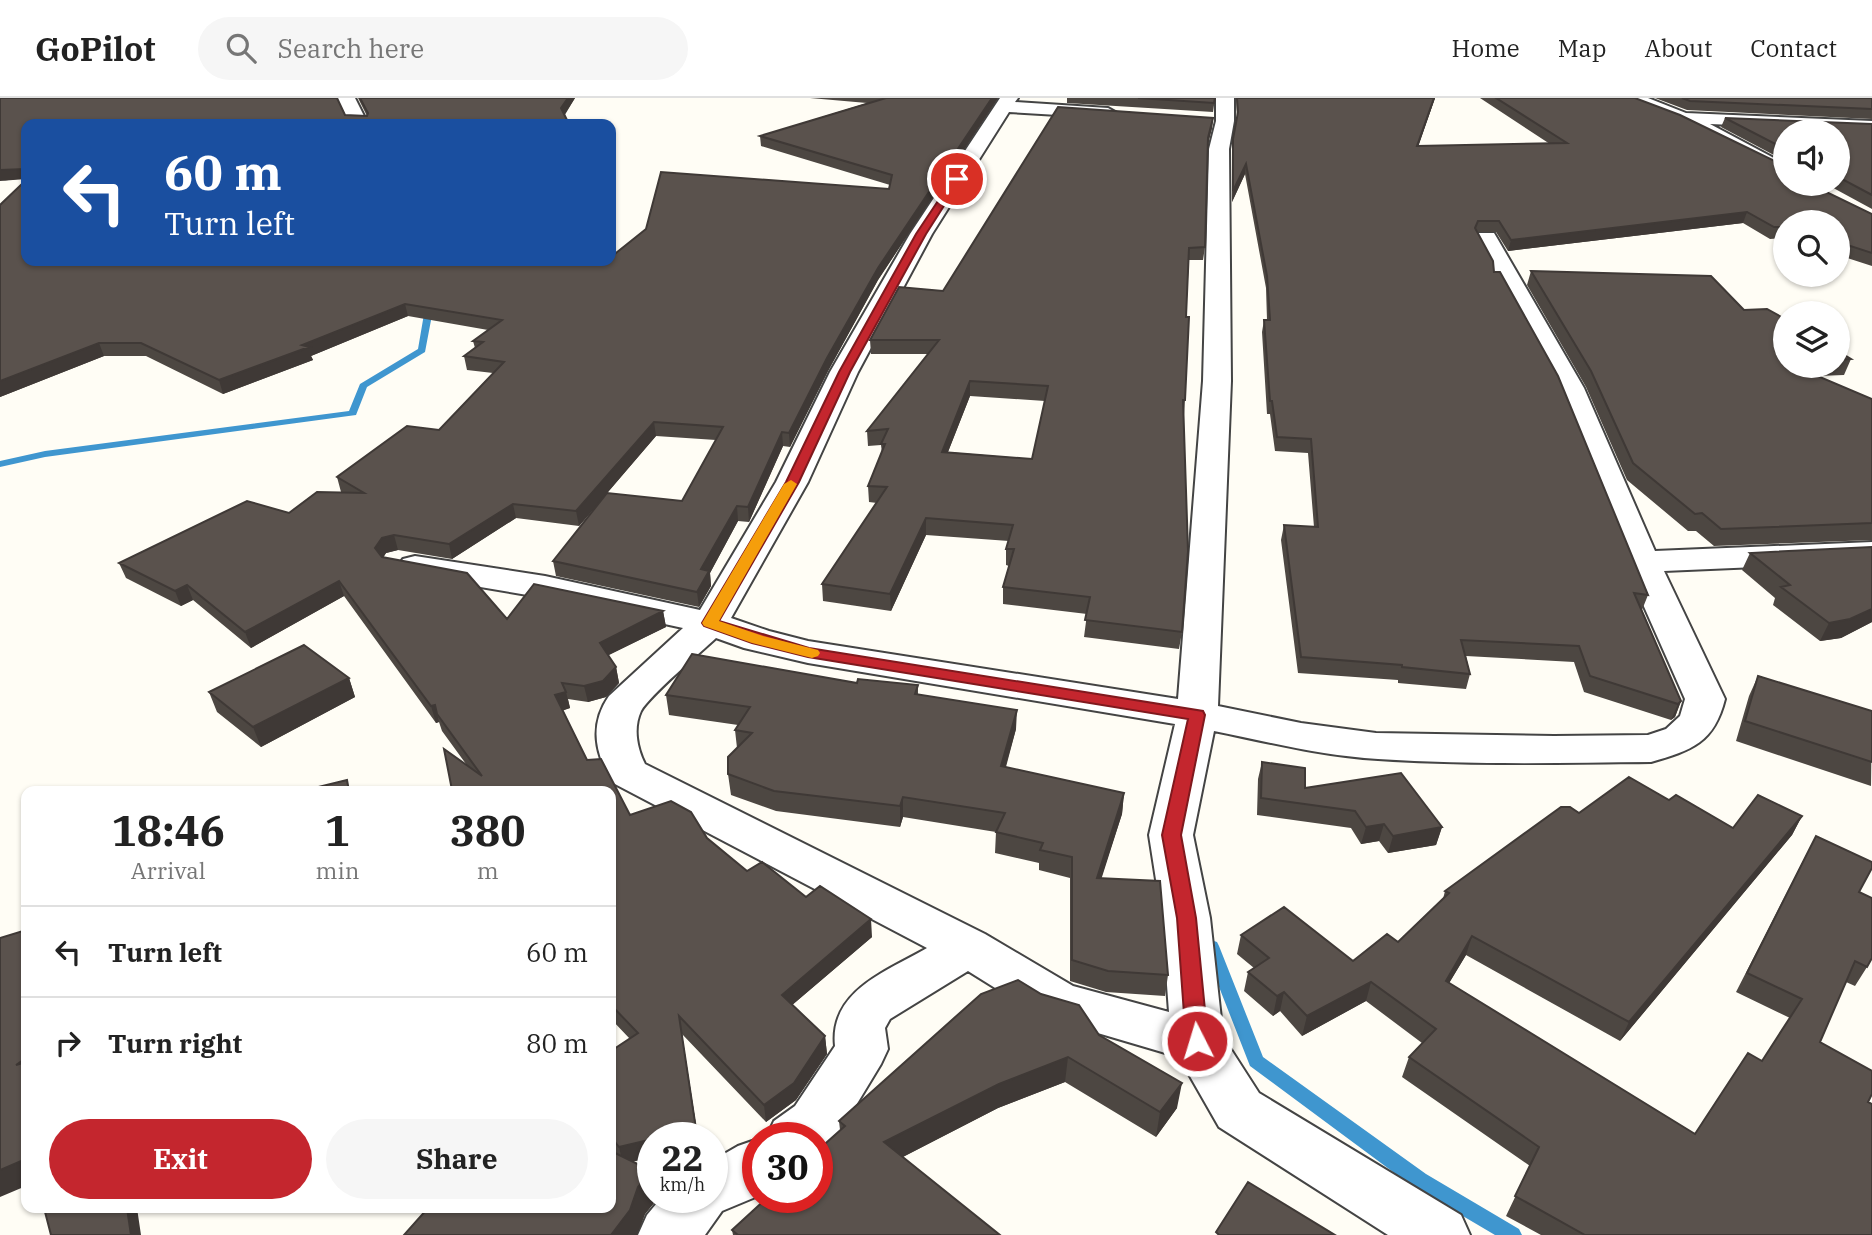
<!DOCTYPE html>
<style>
:root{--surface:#fff;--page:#f6f6f6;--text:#222;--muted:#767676;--line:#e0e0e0;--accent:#c4262e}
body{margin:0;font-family:"IBM Plex Serif",serif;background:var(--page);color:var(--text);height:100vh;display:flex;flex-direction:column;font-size:26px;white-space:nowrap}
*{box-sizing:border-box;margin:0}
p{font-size:23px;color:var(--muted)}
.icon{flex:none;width:38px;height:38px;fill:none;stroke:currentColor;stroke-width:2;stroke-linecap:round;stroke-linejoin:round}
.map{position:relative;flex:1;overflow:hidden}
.panel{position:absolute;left:21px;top:688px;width:595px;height:427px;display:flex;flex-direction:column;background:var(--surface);border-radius:14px;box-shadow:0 2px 5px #0004}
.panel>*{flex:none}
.hud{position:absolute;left:21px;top:21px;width:595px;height:147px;border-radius:14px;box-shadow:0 2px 5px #0004;background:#1a4fa0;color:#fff;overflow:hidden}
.controls{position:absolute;left:1773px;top:21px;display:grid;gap:14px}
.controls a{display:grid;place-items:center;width:77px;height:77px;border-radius:50%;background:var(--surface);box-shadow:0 2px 5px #0004;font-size:35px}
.speed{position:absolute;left:637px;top:1024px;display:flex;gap:14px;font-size:35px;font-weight:700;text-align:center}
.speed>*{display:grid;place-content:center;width:91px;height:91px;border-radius:50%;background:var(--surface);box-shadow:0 2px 5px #0004;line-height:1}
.speed small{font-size:18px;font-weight:400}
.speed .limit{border:10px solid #d22;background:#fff;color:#111}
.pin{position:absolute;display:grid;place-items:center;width:60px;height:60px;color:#fff;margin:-30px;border:4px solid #fff;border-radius:50%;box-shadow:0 2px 7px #0007}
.me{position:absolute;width:77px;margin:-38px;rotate:355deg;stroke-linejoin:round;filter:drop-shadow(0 0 5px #0008)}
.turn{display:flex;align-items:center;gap:24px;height:147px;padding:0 28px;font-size:32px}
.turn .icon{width:91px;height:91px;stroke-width:2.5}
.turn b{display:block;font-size:49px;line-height:60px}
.eta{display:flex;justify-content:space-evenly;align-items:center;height:119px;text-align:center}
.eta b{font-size:42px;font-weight:700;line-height:49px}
.primary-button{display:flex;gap:14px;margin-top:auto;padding:14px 28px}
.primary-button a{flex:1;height:80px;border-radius:42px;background:var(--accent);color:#fff;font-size:28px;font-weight:700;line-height:80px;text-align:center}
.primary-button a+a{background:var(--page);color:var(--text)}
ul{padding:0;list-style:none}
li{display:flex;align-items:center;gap:21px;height:91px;padding:0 28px;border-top:2px solid var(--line)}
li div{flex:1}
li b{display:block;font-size:26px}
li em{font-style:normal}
header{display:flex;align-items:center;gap:42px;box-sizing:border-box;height:98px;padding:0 35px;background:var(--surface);border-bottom:2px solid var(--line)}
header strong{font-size:33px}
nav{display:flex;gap:38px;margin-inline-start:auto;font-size:24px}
.search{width:490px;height:63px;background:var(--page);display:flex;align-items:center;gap:18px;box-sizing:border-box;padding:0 24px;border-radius:38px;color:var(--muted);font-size:26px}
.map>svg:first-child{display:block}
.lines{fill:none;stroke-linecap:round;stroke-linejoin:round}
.stream{fill:#3f96cf;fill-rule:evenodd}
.street-casing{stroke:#444;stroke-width:4}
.street{fill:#fff;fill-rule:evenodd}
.wall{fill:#4d4742;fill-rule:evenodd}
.shaded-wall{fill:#3f3936}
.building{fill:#5a524d;stroke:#3f3936;stroke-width:2;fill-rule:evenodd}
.route{fill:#c4262e;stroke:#7f191e;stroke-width:2}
.slow{fill:#f59e0b}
</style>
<header>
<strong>GoPilot</strong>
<div class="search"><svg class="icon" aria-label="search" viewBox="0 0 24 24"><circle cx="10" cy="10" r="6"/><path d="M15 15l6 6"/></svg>Search here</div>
<nav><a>Home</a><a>Map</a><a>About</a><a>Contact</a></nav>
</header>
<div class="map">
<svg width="1872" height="1137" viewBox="0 0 1872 1137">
<rect width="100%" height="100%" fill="#fffdf5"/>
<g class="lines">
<!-- stream -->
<path class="stream" d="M 432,209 L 439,211 L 432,217 L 425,254 L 367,289 L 356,317 L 45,359 L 0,369 L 0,363 L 45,353 L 349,313 L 360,286 L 418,251 L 424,216 Z
M 1211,842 L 1217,844 L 1219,848 L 1263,959 L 1426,1076 L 1519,1131 L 1522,1137 L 1495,1137 L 1412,1088 L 1250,968 L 1203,848 L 1205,844 Z"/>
<!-- street casing -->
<g class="street-casing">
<path id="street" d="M 337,0 L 355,0 L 368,26 L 350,26 Z
M 1000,0 L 1018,0 L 1015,4 L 1108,10 L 1117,15 L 1108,20 L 1009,14 L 932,136 L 858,274 L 808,384 L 731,520 L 769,533 L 808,543 L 1178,601 L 1203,283 L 1209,51 L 1216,23 L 1216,0 L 1234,0 L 1234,23 L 1229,51 L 1231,283 L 1218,608 L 1301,625 L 1376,635 L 1554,638 L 1648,637 L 1666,631 L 1680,618 L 1685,601 L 1638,495 L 1556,290 L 1475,140 L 1478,135 L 1494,135 L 1497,140 L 1584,290 L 1655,453 L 1872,444 L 1872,464 L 1664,473 L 1725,601 C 1714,645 1692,652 1651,664 C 1560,665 1468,667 1378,661 C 1323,658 1268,644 1214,633 L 1193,737 L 1210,820 L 1223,939 L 1259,995 L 1461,1117 L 1470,1137 L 1388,1137 L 1219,1029 L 1179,959 L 1040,918 L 968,873 L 890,921 L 885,930 L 888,951 L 881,966 L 835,1042 L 817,1055 L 817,1040 L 766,1040 L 774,1023 L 795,1008 L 835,948 C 829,893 887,873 927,850 L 613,685 C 595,656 589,627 609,598 L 683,530 L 545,500 L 415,478 L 403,475 L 398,468 L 403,461 L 415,458 L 545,478 L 700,512 L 776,384 L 830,274 L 910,136 ZM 716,540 L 744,550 L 808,565 L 1175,626 L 1149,737 L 1162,820 L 1169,914 L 1073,888 L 985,836 L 645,666 C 637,650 633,630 641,613 C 649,598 701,554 716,540 Z
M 1623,0 L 1648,0 L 1686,15 L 1872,23 L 1872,33 L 1710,26 L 1785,66 L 1785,80 L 1678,24 L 1626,4 Z
M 758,1041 L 758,1098 L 722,1113 L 705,1137 L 638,1137 L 647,1117 L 662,1099 L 712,1099 L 712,1063 L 738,1048 Z"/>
</g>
<!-- street -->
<use href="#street" class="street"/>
</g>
<!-- wall -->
<path class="wall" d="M 358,0 L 575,0 L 564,17 L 0,83 L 345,17 L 367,18 Z
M 810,0 L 998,0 L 878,182 L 828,273 L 790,349 L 783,348 L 749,424 L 738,423 L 710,475 L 711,488 L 699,509 L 556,478 L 553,463 L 600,404 L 579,428 L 516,420 L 452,461 L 398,452 L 386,455 L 383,460 L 507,521 L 663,513 L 666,529 L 608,557 L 616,569 L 619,585 L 606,599 L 588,604 L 568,601 L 570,610 L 563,612 L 587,662 L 630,717 L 707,740 L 747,773 L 806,799 L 872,839 L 792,907 L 825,938 L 827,956 L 796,1002 L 766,1024 L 682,936 L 698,1040 L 653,1040 L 653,1059 L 633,1063 L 658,1100 L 645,1116 L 637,1137 L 404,1137 L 613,1054 L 611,1051 L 611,953 L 630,941 L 611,921 L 611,693 L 452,692 L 466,666 L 442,633 L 439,624 L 436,625 L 344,498 L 251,550 L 193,502 L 181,508 L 126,480 L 119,465 L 289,415 L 343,395 L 341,394 L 337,379 L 439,332 L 493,275 L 467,272 L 464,258 L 475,250 L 473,243 L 488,232 L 408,218 L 311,258 L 313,262 L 223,296 L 146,258 L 104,258 L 0,299 L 0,107 L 611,163 L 889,91 L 890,87 L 761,48 L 760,38 L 867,5 ZM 656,338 L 716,342 L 682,403 L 607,395 Z
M 1067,0 L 1215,0 L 1213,14 L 1067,5 Z
M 1236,0 L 1435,0 L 1418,48 L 1550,46 L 1480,0 L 1635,0 L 1785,86 L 1872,116 L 1872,168 L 1838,157 L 1838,124 L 1785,124 L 1785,140 L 1770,141 L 1743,125 L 1508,153 L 1496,134 L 1477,134 L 1494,174 L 1648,497 L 1642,512 L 1681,603 L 1675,619 L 1671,622 L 1584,594 L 1574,564 L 1466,558 L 1470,576 L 1466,591 L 1398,585 L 1398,582 L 1298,575 L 1281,442 L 1284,427 L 1314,429 L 1308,355 L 1275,353 L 1270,316 L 1267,316 L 1262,234 L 1264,222 L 1267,222 L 1266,190 L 1245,76 L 1232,104 L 1232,51 L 1237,21 Z
M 1655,0 L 1872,0 L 1872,21 L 1687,12 Z
M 1213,20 L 1212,30 L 1208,47 L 1205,149 L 1203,162 L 1189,162 L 1186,219 L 1185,302 L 1184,317 L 1182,534 L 1179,551 L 1084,539 L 1087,516 L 1003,506 L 1003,489 L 1009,468 L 1006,467 L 1006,451 L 1009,443 L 926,437 L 891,513 L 823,503 L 822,486 L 877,405 L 869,404 L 868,388 L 882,355 L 881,347 L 868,348 L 867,333 L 928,256 L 871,256 L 870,242 L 943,193 ZM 970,298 L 1045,303 L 1032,361 L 948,354 Z
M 1725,20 L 1872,26 L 1872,111 L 1826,86 L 1838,86 L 1838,33 L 1785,33 L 1785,63 L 1721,29 Z
M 1531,173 L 1785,268 L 1838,268 L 1838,253 L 1851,261 L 1844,277 L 1818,278 L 1872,301 L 1872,442 L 1714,448 L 1696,433 L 1688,433 L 1627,382 L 1586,289 L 1527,187 Z
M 1872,449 L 1872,524 L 1841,540 L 1820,543 L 1773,507 L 1775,500 L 1742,472 L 1750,455 Z
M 1758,578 L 1872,613 L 1871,688 L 1736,643 L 1749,598 Z
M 349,580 L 355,599 L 261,649 L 217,614 L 209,594 Z
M 857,585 L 918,587 L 918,597 L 1016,631 L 1006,669 L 1124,695 L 1122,716 L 1101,780 L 1168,877 L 1165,898 L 1106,894 L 1070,883 L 1070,780 L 1039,772 L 1039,765 L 995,755 L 996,734 L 903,719 L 900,729 L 776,713 L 731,697 L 728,676 L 737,650 L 735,632 L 738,627 L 669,617 L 666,597 Z
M 1262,664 L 1305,690 L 1442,729 L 1436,747 L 1388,755 L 1379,743 L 1361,746 L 1351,730 L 1257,717 L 1258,681 Z
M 1669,702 L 1733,730 L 1802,718 L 1792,737 L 1620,943 L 1466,857 L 1449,885 L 1695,1036 L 1762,963 L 1790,920 L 1736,894 L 1806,757 L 1859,794 L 1867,869 L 1855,888 L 1846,884 L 1820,944 L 1868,1004 L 1872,1137 L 1541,1137 L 1506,1118 L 1530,1068 L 1402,979 L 1409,959 L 1422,945 L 1366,903 L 1302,938 L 1280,913 L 1273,918 L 1244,893 L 1248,874 L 1254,870 L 1237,856 L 1241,837 L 1353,863 L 1398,844 L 1443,801 L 1445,793 L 1579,715 Z
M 1099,937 L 1177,1010 L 1156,1039 L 1065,984 L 998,1010 L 903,1059 L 1000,1137 L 733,1137 L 732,1132 L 840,1032 L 839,1023 Z"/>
<!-- shaded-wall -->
<path class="shaded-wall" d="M 568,0 L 575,0 L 563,20 L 561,10 Z
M 992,0 L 998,0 L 878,182 L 828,273 L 790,349 L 789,335 L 827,260 L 878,170 Z
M 1434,0 L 1435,0 L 1415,58 L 1417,48 Z
M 1213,20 L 1212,30 L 1206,51 L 1208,40 Z
M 1246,66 L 1245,76 L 1232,104 L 1233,93 Z
M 26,71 L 26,81 L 0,83 L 0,72 Z
M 1747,114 L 1743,125 L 1508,153 L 1511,142 Z
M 405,206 L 408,218 L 311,258 L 313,262 L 223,296 L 219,282 L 302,247 Z
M 99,245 L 104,258 L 0,299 L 0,283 Z
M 970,283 L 970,298 L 942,369 L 942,354 Z
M 654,324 L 656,338 L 579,428 L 576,413 Z
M 782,334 L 783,348 L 749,424 L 748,409 Z
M 513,406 L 516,420 L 452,461 L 449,446 Z
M 737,408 L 738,423 L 710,475 L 711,488 L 699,509 L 697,494 L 701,471 Z
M 926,420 L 926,437 L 891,513 L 890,496 Z
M 394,437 L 398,452 L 386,455 L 379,465 L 375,450 L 382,440 Z
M 339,483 L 344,498 L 251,550 L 245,534 Z
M 187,487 L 193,502 L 181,508 L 175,493 Z
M 1872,511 L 1872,524 L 1841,540 L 1820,543 L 1829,525 Z
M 663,513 L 666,529 L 603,560 L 600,545 Z
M 616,569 L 619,585 L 606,599 L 588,604 L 584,588 Z
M 349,580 L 355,599 L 261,649 L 253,629 Z
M 566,594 L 570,610 L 559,614 L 555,597 Z
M 1681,603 L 1675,619 L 1671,622 L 1678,606 Z
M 435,607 L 439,624 L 436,625 L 431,608 Z
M 1017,612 L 1016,631 L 1000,688 L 1001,668 Z
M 1124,695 L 1122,716 L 1095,801 L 1097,780 Z
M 903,699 L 903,719 L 900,729 L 900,708 Z
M 1802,718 L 1792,737 L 1620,943 L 1629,924 Z
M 1384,726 L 1379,743 L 1361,746 L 1366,729 Z
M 1442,729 L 1436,747 L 1388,755 L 1393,738 Z
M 871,821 L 872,839 L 784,914 L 782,897 Z
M 1472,838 L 1466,857 L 1439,902 L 1446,883 Z
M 1371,884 L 1366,903 L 1302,938 L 1307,918 Z
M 1284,894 L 1280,913 L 1273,918 L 1277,898 Z
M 682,936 L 698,1040 L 659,1040 Z
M 825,938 L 827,956 L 796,1002 L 766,1024 L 764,1007 Z
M 1068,959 L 1065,984 L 998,1010 L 885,1068 L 884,1044 L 999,986 Z
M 1182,985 L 1177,1010 L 1156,1039 L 1160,1014 Z
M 653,1041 L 653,1059 L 623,1066 L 619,1049 Z
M 26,1061 L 26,1088 L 0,1099 L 0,1072 Z
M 652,1073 L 653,1099 L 658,1100 L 645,1116 L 637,1137 L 611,1137 L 638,1089 Z
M 127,1110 L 137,1110 L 141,1137 L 131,1137 Z"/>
<!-- building -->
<path class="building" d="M 0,0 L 337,0 L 345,17 L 367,18 L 368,15 L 360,0 L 568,0 L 561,10 L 569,26 L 26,26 L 26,71 L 0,72 Z
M 886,0 L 992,0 L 878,170 L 827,260 L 789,335 L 782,334 L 748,409 L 737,408 L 701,471 L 709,473 L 697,494 L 553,463 L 607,395 L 682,403 L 723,329 L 654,324 L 576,413 L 513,406 L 449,446 L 394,437 L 382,440 L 375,450 L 382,459 L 467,475 L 507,521 L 534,486 L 663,513 L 600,545 L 616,569 L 603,583 L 584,588 L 562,585 L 566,594 L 555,597 L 587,662 L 601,661 L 630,717 L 671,703 L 691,714 L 707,740 L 747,773 L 762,764 L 806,799 L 820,788 L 871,821 L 782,897 L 825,938 L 794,985 L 764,1007 L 679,918 L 696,1031 L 659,1040 L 653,1040 L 653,1041 L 619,1049 L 611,1039 L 611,953 L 638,935 L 611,907 L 611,693 L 447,693 L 452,692 L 444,651 L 482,678 L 437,616 L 435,607 L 431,608 L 339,483 L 245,534 L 187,487 L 175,493 L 119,465 L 247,403 L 289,415 L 317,394 L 364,395 L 337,379 L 407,328 L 439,332 L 504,264 L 464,258 L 483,244 L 473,243 L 502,222 L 405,206 L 302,247 L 309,249 L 219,282 L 141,245 L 99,245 L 0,283 L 0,107 L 26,82 L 26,163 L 611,163 L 611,159 L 646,131 L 661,74 L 889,91 L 892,77 L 760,38 Z
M 1138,0 L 1215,0 L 1214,5 Z
M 1237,0 L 1434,0 L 1417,48 L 1567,45 L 1496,0 L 1635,0 L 1680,17 L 1785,68 L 1785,86 L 1810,86 L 1872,116 L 1872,155 L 1838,144 L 1838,124 L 1785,124 L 1785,129 L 1774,129 L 1747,114 L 1511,142 L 1499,123 L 1478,123 L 1475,130 L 1493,163 L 1494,174 L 1500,174 L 1558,278 L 1648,497 L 1634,495 L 1681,603 L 1678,606 L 1590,578 L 1579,548 L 1461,542 L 1470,576 L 1402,569 L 1402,567 L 1301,559 L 1284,427 L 1318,429 L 1311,341 L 1277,339 L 1272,303 L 1270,303 L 1264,222 L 1270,222 L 1267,178 L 1246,66 L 1233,93 L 1233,41 L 1238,14 Z
M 1682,0 L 1872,0 L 1872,11 L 1690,3 Z
M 1058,9 L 1213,20 L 1208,40 L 1205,149 L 1189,150 L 1186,219 L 1189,219 L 1185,302 L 1183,302 L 1188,453 L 1182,534 L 1085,522 L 1090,499 L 1003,489 L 1014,451 L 1006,451 L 1013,427 L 926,420 L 890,496 L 822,486 L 887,389 L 868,388 L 885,346 L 881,346 L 888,331 L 867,333 L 939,242 L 870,242 L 899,189 L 943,193 ZM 970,283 L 1048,288 L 1032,361 L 942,354 Z
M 1725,20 L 1872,26 L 1872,97 L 1838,79 L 1838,33 L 1785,33 L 1785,51 Z
M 1531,173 L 1711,178 L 1744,212 L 1767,211 L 1785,221 L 1785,268 L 1794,268 L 1872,301 L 1872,425 L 1721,431 L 1702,415 L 1695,416 L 1633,365 L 1591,273 Z
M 1838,253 L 1851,261 L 1838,262 Z
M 1872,449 L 1872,511 L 1850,521 L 1829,525 L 1781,489 L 1790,487 L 1750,455 Z
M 304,547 L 349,580 L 253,629 L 209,594 Z
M 692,556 L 857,585 L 858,581 L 918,587 L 915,596 L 1017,612 L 1001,668 L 1124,695 L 1097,780 L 1160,783 L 1168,877 L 1108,873 L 1072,862 L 1072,759 L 1040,752 L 1043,745 L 996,734 L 1005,715 L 903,699 L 900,708 L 774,693 L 728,676 L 728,659 L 752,635 L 735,632 L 750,609 L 666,597 Z
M 1758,578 L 1872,613 L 1872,664 L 1745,623 Z
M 1262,664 L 1305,670 L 1305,690 L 1401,675 L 1442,729 L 1393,738 L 1384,726 L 1366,729 L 1355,713 L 1261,700 Z
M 1629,679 L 1669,702 L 1676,697 L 1733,730 L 1758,697 L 1802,718 L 1629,924 L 1472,838 L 1446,883 L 1695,1036 L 1748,955 L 1762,963 L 1802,901 L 1747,875 L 1816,738 L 1872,764 L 1872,770 L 1859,794 L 1872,800 L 1872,860 L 1867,869 L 1855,863 L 1820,944 L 1872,973 L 1872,996 L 1868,1004 L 1872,1006 L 1872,1137 L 1585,1137 L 1515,1098 L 1539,1049 L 1409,959 L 1436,931 L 1371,884 L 1307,918 L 1284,894 L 1277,898 L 1248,874 L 1269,860 L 1241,837 L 1284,809 L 1353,863 L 1387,836 L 1398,844 L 1449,795 L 1445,793 L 1561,709 L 1570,709 L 1579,715 Z
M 347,682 L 349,693 L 302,693 Z
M 26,832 L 26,960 L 16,967 L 26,964 L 26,1061 L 0,1072 L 0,840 Z
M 1018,882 L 1041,896 L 1079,907 L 1099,937 L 1182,985 L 1160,1014 L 1068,959 L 999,986 L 884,1044 L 1000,1137 L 738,1137 L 732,1132 L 768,1099 L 817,1099 L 817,1053 L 845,1028 L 839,1023 L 981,896 Z
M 611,1053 L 652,1073 L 638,1089 L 630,1112 L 611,1137 L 404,1137 L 428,1110 L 611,1110 Z
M 1248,1084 L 1335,1137 L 1219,1137 L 1216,1134 Z
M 44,1110 L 127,1110 L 131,1137 L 51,1137 Z"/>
<!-- route -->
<path class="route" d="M 954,79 L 961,81 L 926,136 L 850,274 L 799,384 L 719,523 L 809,550 L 1203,613 L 1205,617 L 1181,737 L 1196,820 L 1208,943 L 1205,949 L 1197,952 L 1189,949 L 1186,943 L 1177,820 L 1162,737 L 1188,621 L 808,559 L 752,545 L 704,528 L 702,525 L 786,384 L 839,274 L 916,136 Z"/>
<!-- slow -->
<path class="slow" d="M 791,382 L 797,386 L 719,523 L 763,538 L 818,552 L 820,555 L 818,558 L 812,560 L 752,545 L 704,528 L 702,525 L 784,386 Z"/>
</svg>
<div class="controls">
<a><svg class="icon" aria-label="sound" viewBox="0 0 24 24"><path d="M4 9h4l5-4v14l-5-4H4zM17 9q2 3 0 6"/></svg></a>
<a><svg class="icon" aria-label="search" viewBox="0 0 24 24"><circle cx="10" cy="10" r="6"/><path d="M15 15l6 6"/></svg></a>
<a><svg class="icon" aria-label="layers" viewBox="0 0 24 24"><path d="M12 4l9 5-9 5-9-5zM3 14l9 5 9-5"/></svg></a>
</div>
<div class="speed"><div>22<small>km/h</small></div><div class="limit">30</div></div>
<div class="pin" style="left:957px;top:81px;background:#d93025"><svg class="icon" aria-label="arrive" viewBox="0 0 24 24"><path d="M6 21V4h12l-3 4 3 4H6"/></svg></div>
<svg class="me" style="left:1197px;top:943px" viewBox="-20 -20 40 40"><circle r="17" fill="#c4262e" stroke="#fff" stroke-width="3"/><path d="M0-11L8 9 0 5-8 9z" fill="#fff"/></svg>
<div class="hud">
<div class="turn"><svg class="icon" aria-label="left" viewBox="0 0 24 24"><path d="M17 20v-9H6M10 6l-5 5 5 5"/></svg><div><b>60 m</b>Turn left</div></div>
</div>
<section class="panel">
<div class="eta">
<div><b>18:46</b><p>Arrival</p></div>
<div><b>1</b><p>min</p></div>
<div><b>380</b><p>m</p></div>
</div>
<ul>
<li><svg class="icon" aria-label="left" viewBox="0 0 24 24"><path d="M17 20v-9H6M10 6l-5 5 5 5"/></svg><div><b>Turn left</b></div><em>60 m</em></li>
<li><svg class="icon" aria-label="right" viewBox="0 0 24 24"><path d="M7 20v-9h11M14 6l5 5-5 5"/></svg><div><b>Turn right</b></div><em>80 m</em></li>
</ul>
<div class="primary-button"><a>Exit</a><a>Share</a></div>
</section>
</div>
